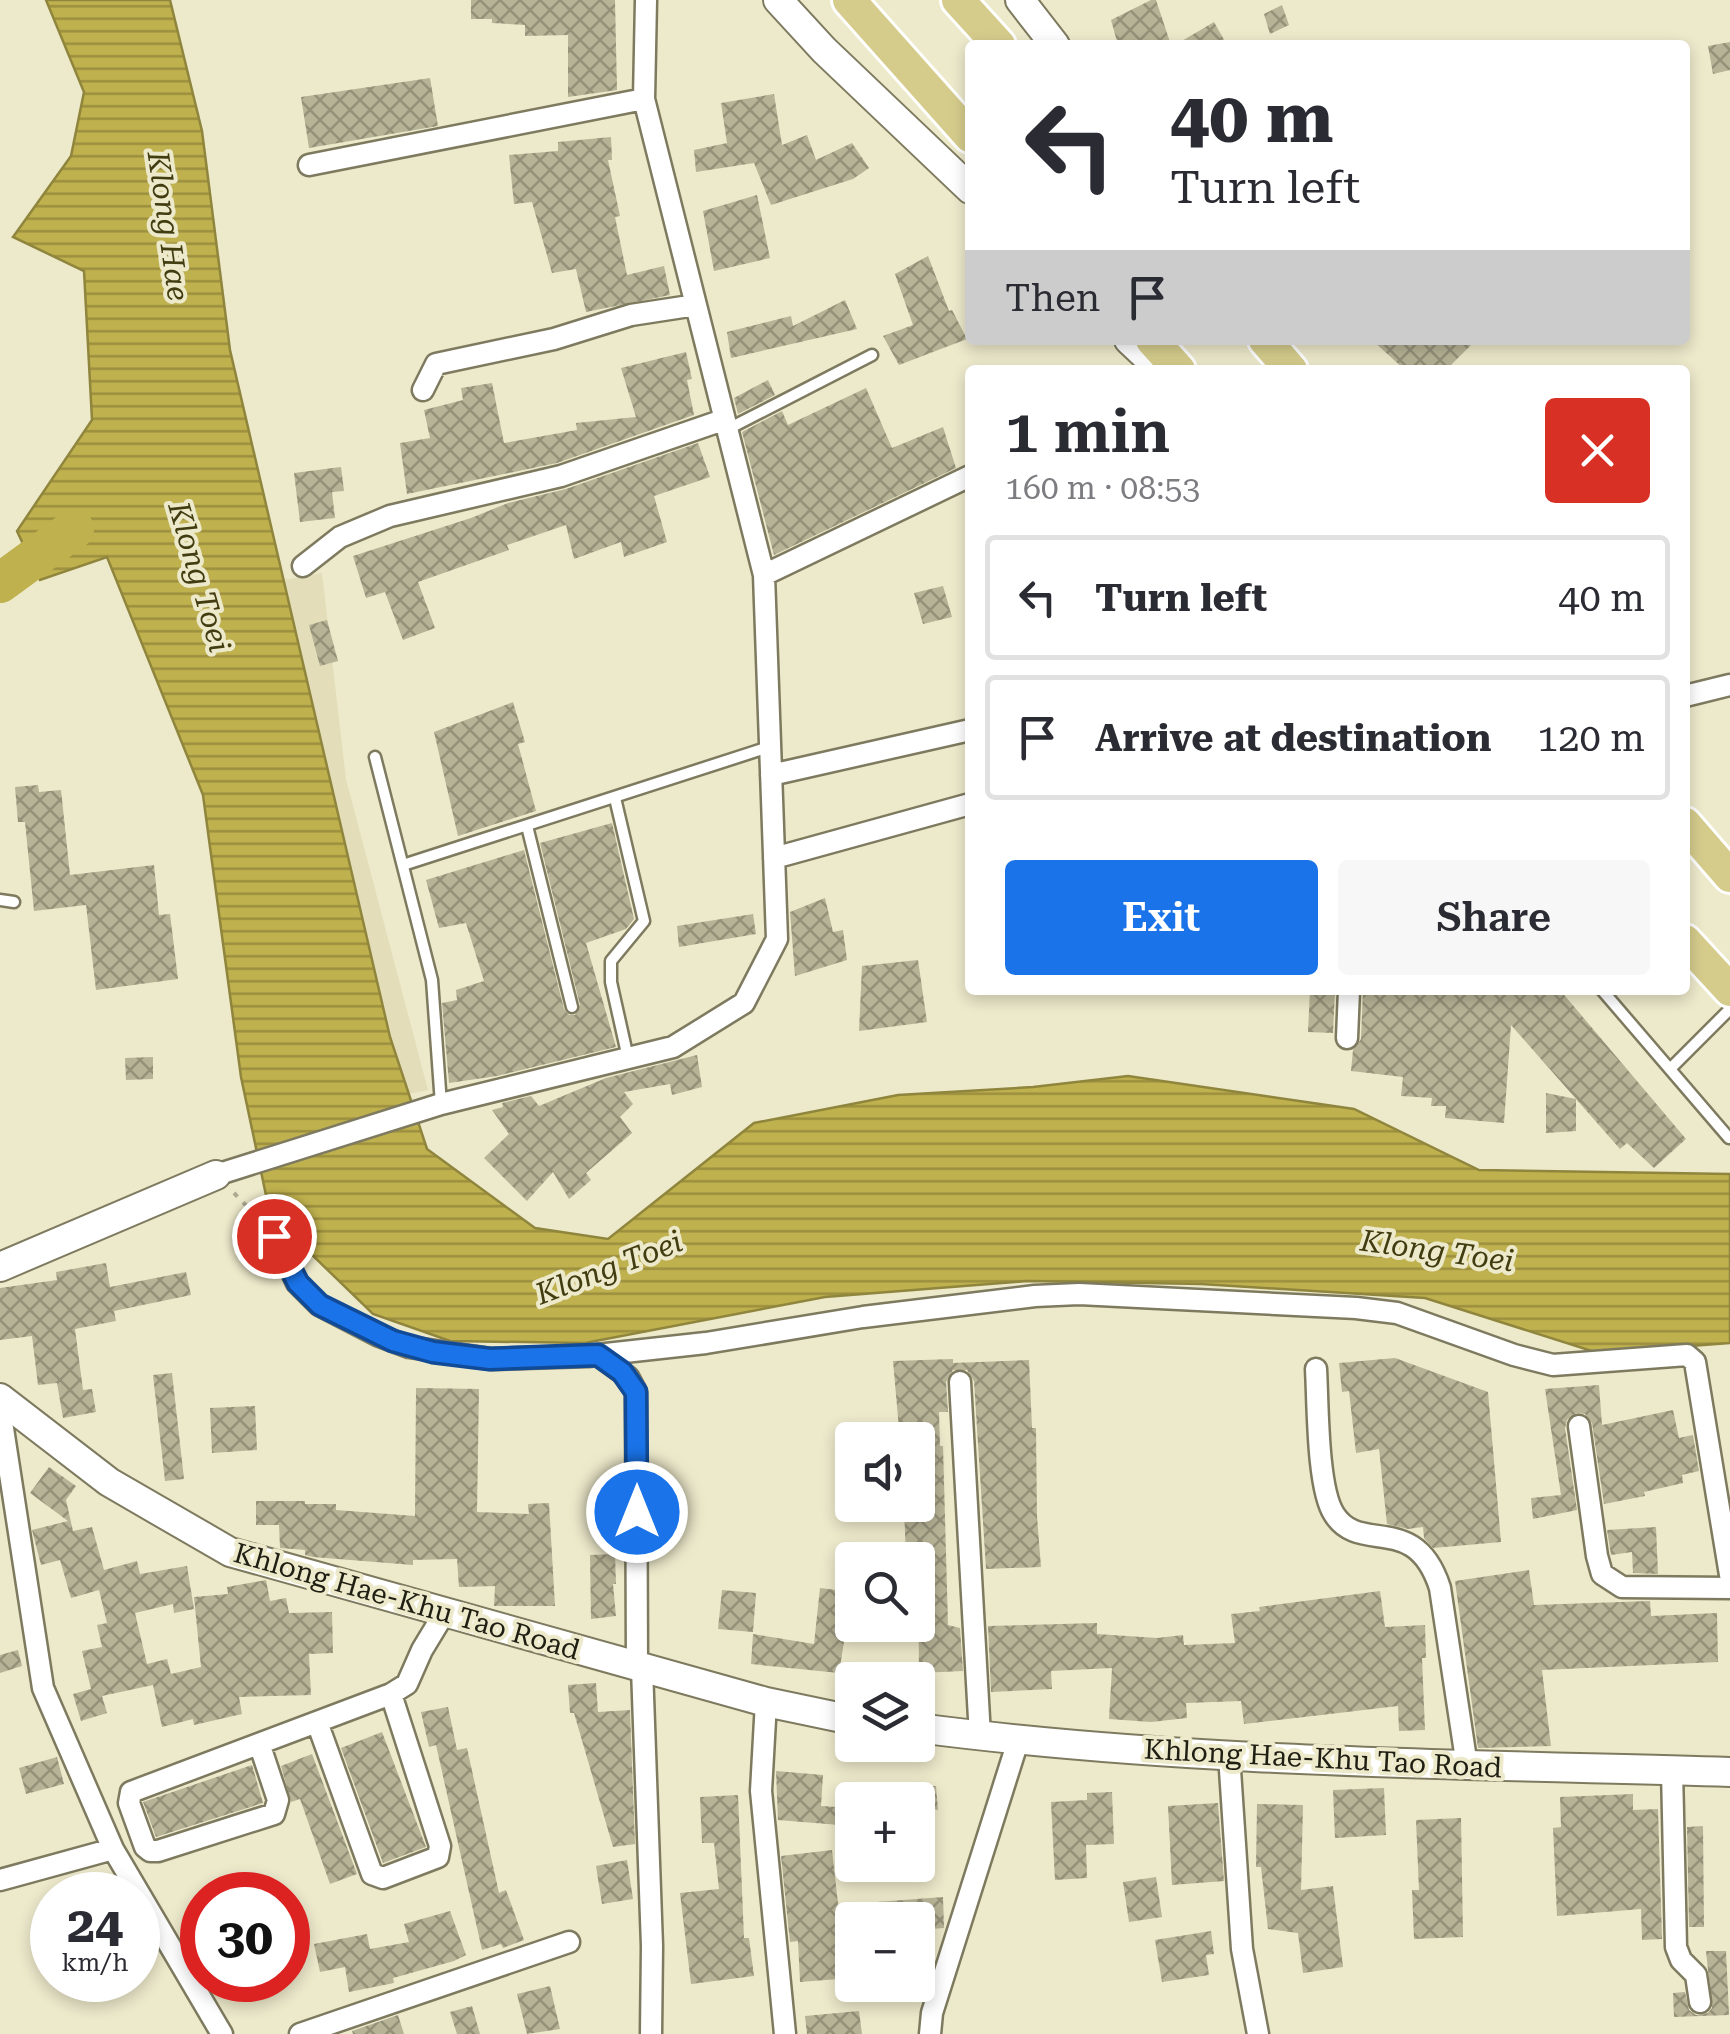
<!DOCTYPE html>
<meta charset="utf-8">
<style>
:root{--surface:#fff;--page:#f7f7f7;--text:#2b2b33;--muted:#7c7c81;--line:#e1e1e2;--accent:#1a73e8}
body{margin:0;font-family:"Roboto Serif",serif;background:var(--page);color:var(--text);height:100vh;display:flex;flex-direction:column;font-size:38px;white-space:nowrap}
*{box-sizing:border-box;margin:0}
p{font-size:32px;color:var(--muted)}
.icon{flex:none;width:55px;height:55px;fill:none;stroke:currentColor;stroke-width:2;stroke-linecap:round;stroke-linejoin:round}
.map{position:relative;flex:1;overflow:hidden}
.details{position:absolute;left:965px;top:365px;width:725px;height:630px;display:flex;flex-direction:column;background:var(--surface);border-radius:10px;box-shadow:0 5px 15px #0003}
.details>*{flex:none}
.banner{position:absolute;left:965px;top:40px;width:725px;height:305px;border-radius:10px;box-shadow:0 5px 15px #0003;background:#fff;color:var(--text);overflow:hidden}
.fabs{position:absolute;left:835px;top:1422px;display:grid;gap:20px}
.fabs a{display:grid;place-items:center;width:100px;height:100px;border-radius:10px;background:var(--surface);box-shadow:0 5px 15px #0003;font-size:50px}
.speed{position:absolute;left:30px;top:1872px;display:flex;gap:20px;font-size:50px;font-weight:700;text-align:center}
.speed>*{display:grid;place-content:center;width:130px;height:130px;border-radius:50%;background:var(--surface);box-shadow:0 5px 15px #0003;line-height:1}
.speed small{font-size:25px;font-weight:400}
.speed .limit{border:15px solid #d22;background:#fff;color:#111}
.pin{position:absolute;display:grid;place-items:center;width:85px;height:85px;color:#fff;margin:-42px;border:5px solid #fff;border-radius:50%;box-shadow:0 2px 10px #0007}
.me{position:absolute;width:110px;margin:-55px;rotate:0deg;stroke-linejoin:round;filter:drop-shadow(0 0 8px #0008)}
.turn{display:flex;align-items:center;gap:35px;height:210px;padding:0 40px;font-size:45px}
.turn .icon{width:130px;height:130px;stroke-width:2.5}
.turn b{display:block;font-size:70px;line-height:85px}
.then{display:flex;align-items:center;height:95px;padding:0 40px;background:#0003;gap:20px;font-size:38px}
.round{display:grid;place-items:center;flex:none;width:105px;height:105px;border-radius:10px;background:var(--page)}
.summary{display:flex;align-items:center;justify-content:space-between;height:170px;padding:0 40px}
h1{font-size:60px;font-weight:600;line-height:75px}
.action{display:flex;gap:20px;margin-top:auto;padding:20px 40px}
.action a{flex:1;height:115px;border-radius:10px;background:var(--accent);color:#fff;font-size:40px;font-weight:600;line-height:115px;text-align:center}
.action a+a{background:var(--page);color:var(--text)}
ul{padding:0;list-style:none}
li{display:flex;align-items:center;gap:30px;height:125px;margin:0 20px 15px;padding:0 20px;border:5px solid var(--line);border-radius:10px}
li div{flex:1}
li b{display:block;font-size:38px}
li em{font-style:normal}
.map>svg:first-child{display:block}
.built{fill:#e3deb9}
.water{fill:url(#water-rules);stroke:#8f853c;stroke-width:2.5}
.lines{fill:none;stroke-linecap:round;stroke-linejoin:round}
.river{stroke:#bfb14e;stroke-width:40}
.building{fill:url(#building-cross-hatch)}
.lane-casing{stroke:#7e7a5f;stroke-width:15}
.street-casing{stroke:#7e7a5f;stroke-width:25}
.secondary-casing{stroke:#7e7a5f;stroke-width:32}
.primary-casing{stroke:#fff;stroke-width:38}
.path{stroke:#aca990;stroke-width:4;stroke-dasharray:5 8;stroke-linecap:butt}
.lane{stroke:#fff;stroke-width:10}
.street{stroke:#fff;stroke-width:20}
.secondary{stroke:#fff;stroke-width:28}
.primary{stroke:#d5cc8c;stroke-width:32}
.route-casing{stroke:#114b97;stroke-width:25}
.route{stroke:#1a73e8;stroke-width:18}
.labels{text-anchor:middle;stroke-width:8;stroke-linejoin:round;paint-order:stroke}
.street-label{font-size:28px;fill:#1f1e12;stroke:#ede9cb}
.water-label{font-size:30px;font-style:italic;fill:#423c11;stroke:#ede9cb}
</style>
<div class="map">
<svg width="1730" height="2034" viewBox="0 0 1730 2034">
<defs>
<pattern id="water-rules" width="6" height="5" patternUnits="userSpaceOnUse" patternTransform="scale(2.5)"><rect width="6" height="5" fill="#bfb14e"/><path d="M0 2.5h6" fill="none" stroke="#9b8f3f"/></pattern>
<pattern id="building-cross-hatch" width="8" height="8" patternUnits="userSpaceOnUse" patternTransform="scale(2.5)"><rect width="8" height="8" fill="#b7b396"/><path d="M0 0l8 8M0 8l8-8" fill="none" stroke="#949179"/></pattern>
</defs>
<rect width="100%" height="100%" fill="#ede9cb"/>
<!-- built -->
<path class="built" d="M 322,573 L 346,779 L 428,1090 L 389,1098 L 272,582 Z"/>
<!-- water -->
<path class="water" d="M 46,0 L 170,0 L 202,131 L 230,350 L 390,1037 L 427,1149 L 535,1228 L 608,1239 L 754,1123 L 898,1095 L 1033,1087 L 1128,1076 L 1354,1109 L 1479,1170 L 1730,1174 L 1730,1343 L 1598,1353 L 1425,1298 L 1201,1284 L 1027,1281 L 825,1297 L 585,1343 L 450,1341 L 373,1314 L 270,1214 L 241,1077 L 203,795 L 107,557 L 40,580 L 17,531 L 92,420 L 84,271 L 13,237 L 71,156 L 84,92 Z"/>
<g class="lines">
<!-- river -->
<path class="river" d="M 0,583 L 74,529"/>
</g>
<!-- building -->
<path class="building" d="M 471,0 L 615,0 L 617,90 L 568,97 L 568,35 L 525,36 L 525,25 L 492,23 L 492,19 L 471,19 Z
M 1151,0 L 1156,0 L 1171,45 L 1118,45 L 1111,20 Z
M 1282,5 L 1289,25 L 1270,34 L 1264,14 Z
M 1214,22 L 1227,45 L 1175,45 Z
M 1730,42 L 1730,70 L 1713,74 L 1708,46 Z
M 430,78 L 438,126 L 309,148 L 301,97 Z
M 774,94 L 782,145 L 807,135 L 816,160 L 852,143 L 869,168 L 853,179 L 771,205 L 754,163 L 696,172 L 694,150 L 727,143 L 721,103 Z
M 611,137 L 612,160 L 608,160 L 620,216 L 615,217 L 627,275 L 664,266 L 670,295 L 586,312 L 576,269 L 552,273 L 532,202 L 514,204 L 509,155 L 558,151 L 558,142 Z
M 757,195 L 770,258 L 714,271 L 703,211 Z
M 928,256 L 949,311 L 952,310 L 967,339 L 899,365 L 883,336 L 913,325 L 895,274 Z
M 845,300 L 857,329 L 731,358 L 727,332 L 791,316 L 793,326 Z
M 1372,340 L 1476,340 L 1446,370 L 1405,370 Z
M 686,352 L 692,379 L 687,380 L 694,415 L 557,463 L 407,494 L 400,443 L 430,438 L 424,410 L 463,400 L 461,388 L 492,383 L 504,443 L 577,430 L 576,423 L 636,417 L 621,368 Z
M 768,380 L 775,395 L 738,414 L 734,398 Z
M 866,388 L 892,448 L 943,427 L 956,468 L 774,555 L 742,432 L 782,411 L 788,425 Z
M 698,443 L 710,477 L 654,496 L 667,542 L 624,557 L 621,542 L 574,559 L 566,525 L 507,545 L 509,550 L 418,582 L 435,628 L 403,640 L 385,592 L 366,598 L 353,556 L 471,518 L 508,503 L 566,489 Z
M 341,467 L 344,491 L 332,492 L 335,518 L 300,522 L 294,473 Z
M 943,586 L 952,617 L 923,624 L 914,593 Z
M 327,620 L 338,661 L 320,666 L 309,625 Z
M 513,702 L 525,742 L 518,744 L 536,811 L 458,836 L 434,732 Z
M 38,785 L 39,792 L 61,790 L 70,875 L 154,865 L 159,915 L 170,914 L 178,979 L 96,990 L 86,905 L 34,911 L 25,822 L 18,822 L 15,787 Z
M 612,823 L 634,919 L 626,929 L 586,943 L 616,1047 L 497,1076 L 449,1083 L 442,1003 L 457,1000 L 456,990 L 484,981 L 466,923 L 439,928 L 426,880 L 524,850 L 564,1009 L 569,1015 L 575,1015 L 580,1005 L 540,843 Z
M 825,898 L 833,932 L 843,930 L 847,960 L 795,976 L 790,912 Z
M 753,914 L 756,934 L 679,947 L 677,926 Z
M 918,960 L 927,1022 L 859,1031 L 862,966 Z
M 1310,990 L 1335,990 L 1333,1033 L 1308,1032 Z
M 1363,990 L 1560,990 L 1686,1139 L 1654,1168 L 1627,1143 L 1620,1149 L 1511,1025 L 1504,1123 L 1445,1118 L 1446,1106 L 1431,1106 L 1432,1098 L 1401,1096 L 1403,1077 L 1351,1071 L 1353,1050 L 1361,1039 Z
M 697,1055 L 702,1087 L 672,1095 L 670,1084 L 624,1092 L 633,1104 L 620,1117 L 632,1133 L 586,1173 L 591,1180 L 569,1199 L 553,1172 L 527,1201 L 484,1158 L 509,1134 L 492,1110 L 503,1107 L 502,1103 L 531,1096 L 539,1106 L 606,1078 Z
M 153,1057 L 153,1079 L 126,1080 L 125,1058 Z
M 1546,1093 L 1576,1099 L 1576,1131 L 1546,1133 Z
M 106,1263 L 110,1287 L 186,1272 L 191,1295 L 114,1311 L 116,1321 L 75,1329 L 83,1390 L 92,1389 L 96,1412 L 63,1418 L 57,1383 L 38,1385 L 32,1336 L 0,1340 L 0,1288 L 57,1280 L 56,1272 Z
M 1395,1358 L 1488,1392 L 1501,1542 L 1433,1548 L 1424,1538 L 1423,1527 L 1408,1529 L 1387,1524 L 1379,1449 L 1356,1453 L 1349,1391 L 1342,1392 L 1339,1363 Z
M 953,1359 L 953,1363 L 1029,1360 L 1032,1428 L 1036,1428 L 1037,1516 L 1041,1567 L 986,1569 L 974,1381 L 967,1370 L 953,1370 L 946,1382 L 948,1412 L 939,1412 L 940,1446 L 943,1446 L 948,1625 L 960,1628 L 963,1671 L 919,1673 L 918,1560 L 906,1560 L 904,1505 L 918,1505 L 918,1440 L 900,1440 L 893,1361 Z
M 172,1373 L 184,1479 L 165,1481 L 153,1375 Z
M 1599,1385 L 1602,1425 L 1673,1410 L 1679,1438 L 1693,1435 L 1699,1471 L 1682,1475 L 1683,1483 L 1644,1492 L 1645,1496 L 1604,1504 L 1592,1423 L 1585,1414 L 1576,1413 L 1567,1420 L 1565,1428 L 1577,1510 L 1533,1519 L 1531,1498 L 1561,1495 L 1545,1389 Z
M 416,1388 L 479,1389 L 477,1512 L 529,1514 L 528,1504 L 549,1503 L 555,1606 L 494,1606 L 495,1586 L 459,1587 L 457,1559 L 413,1560 L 413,1565 L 313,1557 L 305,1555 L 305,1550 L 280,1548 L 279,1525 L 256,1525 L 256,1501 L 305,1501 L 305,1504 L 336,1504 L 336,1510 L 415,1516 Z
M 255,1406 L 257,1450 L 212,1453 L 210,1408 Z
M 49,1467 L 76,1486 L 66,1500 L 73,1531 L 92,1527 L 104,1570 L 137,1561 L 140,1574 L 187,1566 L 194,1609 L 174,1613 L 173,1604 L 135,1613 L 147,1664 L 167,1659 L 171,1674 L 201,1667 L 194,1597 L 228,1594 L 227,1587 L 266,1580 L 270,1601 L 286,1598 L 289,1613 L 332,1612 L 333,1653 L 309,1654 L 311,1695 L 239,1697 L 242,1714 L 194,1725 L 193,1719 L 162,1727 L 153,1685 L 102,1696 L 107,1713 L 81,1721 L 73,1694 L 91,1689 L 82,1651 L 102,1647 L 97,1625 L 107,1623 L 99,1590 L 71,1598 L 60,1560 L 41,1565 L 32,1530 L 68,1521 L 30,1493 Z
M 1656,1527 L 1658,1574 L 1633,1573 L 1632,1552 L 1611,1555 L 1607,1530 Z
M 615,1554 L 616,1584 L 613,1584 L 616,1616 L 591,1619 L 590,1555 Z
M 1529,1570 L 1534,1605 L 1650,1601 L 1651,1616 L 1717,1613 L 1718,1662 L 1542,1670 L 1551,1746 L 1478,1748 L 1455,1581 Z
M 820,1588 L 852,1592 L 839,1673 L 751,1664 L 753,1634 L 814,1644 Z
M 722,1590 L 756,1593 L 753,1632 L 718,1629 Z
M 1380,1591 L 1385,1627 L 1425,1625 L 1426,1658 L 1422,1658 L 1425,1730 L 1399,1731 L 1398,1706 L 1244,1724 L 1241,1701 L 1186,1703 L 1187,1718 L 1151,1722 L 1109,1719 L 1112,1668 L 1051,1671 L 1052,1689 L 991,1692 L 988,1626 L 1097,1623 L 1097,1634 L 1157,1638 L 1183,1635 L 1184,1645 L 1235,1643 L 1231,1614 L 1260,1611 L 1259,1607 Z
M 18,1650 L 22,1666 L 0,1673 L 0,1655 Z
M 596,1683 L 598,1712 L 630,1710 L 635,1844 L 613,1847 L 574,1713 L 570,1713 L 568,1685 Z
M 448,1707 L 457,1750 L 467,1748 L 499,1893 L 506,1890 L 524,1940 L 503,1948 L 501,1944 L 482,1950 L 436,1745 L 429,1747 L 421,1712 Z
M 382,1732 L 426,1847 L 383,1863 L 341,1748 Z
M 312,1754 L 357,1874 L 330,1884 L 300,1799 L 291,1802 L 281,1766 Z
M 57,1757 L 64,1784 L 26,1794 L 19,1768 Z
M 252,1765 L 263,1803 L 156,1837 L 143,1802 Z
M 776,1771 L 823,1775 L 821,1806 L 852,1808 L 852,1826 L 778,1820 Z
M 936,1786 L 938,1810 L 918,1805 L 918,1787 Z
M 1384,1788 L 1386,1835 L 1335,1838 L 1333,1790 Z
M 1112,1792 L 1114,1844 L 1086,1845 L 1087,1878 L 1055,1880 L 1051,1802 L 1087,1800 L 1087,1793 Z
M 1633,1794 L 1633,1810 L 1658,1809 L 1662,1939 L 1642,1940 L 1641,1909 L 1557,1916 L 1553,1828 L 1561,1827 L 1560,1797 Z
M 738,1795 L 744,1938 L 749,1938 L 754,1976 L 691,1984 L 680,1893 L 719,1889 L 714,1843 L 702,1843 L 700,1797 Z
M 1218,1803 L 1224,1881 L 1172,1885 L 1168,1806 Z
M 1257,1804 L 1303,1805 L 1301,1890 L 1333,1886 L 1343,1967 L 1303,1973 L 1298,1933 L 1268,1929 L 1261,1867 L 1256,1867 Z
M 1461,1818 L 1463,1937 L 1414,1939 L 1412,1890 L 1419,1890 L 1416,1820 Z
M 1703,1826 L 1704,1927 L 1689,1927 L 1687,1827 Z
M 832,1850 L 843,1948 L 850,1947 L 852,1978 L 800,1982 L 798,1941 L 790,1942 L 781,1856 Z
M 627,1860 L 633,1899 L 602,1904 L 596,1866 Z
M 1156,1877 L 1162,1917 L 1129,1922 L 1123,1882 Z
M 943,1897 L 944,1928 L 918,1930 L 918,1920 L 878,1920 L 877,1902 Z
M 450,1911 L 466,1955 L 454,1961 L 393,1978 L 394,1983 L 349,1992 L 345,1967 L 320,1972 L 314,1944 L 367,1934 L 370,1949 L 409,1942 L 404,1924 Z
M 1211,1931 L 1214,1954 L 1206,1955 L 1209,1975 L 1162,1982 L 1155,1940 Z
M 1706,1951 L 1726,1951 L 1729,2015 L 1674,2017 L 1673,1993 L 1685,1992 L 1689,2010 L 1696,2015 L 1708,2013 L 1712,2008 Z
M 550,1986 L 560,2029 L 527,2034 L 517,1994 Z
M 472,2006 L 480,2034 L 457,2034 L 450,2012 Z
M 859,2011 L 862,2034 L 807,2034 L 805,2016 Z
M 398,2015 L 404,2034 L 353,2034 L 352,2031 Z"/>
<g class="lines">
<!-- lane casing -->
<g class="lane-casing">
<path id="lane" d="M 728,429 L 872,355
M 375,757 L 432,980 L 441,1104
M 615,798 L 644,921 L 611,961 L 611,982 L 628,1058
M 527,826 L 572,1007
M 403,865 L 769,747
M 0,900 L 14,902
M 1602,990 L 1729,1138
M 1670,1069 L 1730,1009"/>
</g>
<!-- street casing -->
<g class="street-casing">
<path id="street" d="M 309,165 L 644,99
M 423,390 L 436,364 L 554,339 L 631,315 L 696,305
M 303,566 L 340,537 L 390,516 L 561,476 L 723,420
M 764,575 L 970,476
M 1685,696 L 1730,685
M 771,775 L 970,730
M 774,858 L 970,804
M 1347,1038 L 1349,990
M 216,1175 L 441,1104 L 673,1047 L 744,1003 L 777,939 L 764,575 L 644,99 L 646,0
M 275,1235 L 297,1283 L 319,1305 L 377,1335 L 409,1347 L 491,1359 L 588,1356 L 706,1343 L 863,1317 L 1035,1296 L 1079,1294 L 1356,1308 L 1397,1313 L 1514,1355 L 1553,1365 L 1687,1355 L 1695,1362 L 1730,1575
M 598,1355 L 628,1377 L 636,1392 L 637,1667
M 1316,1369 C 1318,1403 1317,1488 1334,1514 C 1360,1556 1415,1510 1440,1588 L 1467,1766
M 960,1382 L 980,1736
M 0,1409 L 43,1688 L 113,1849 L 222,2034
M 1579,1426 L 1597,1556 L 1602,1574 L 1622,1587 L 1730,1588
M 642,1668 L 652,1946 L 651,2034
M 766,1702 L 761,1791 L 785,2034
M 317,1722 L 372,1874 L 383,1878 L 438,1857 L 440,1846 L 391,1694
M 260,1746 L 278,1800 L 274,1814 L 158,1851 L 150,1851 L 145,1847 L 129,1803 L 131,1792 L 391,1694 L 407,1684 L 422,1650 L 445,1612
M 1229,1755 L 1242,1949 L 1258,2034
M 1672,1770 L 1676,1947 L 1681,1960 L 1696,1975 L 1700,2002
M 0,1880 L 113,1849
M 300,2034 L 569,1942
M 930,2034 L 932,2013 L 1018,1741"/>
</g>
<!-- secondary casing -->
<g class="secondary-casing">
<path id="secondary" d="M 778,0 L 824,50 L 970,189
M 1020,0 L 1055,45
M 1129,340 L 1161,370
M 0,1267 L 216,1175
M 0,1398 L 109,1482 L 230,1552 L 766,1702 L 852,1720
M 918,1728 C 1187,1763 1459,1764 1730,1772"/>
</g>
<!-- primary casing -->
<g class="primary-casing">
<path id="primary" d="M 849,0 L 970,136
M 958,0 L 999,45
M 1152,340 L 1179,370
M 1265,340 L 1291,370
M 1685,824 L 1730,876
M 1685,941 L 1730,990"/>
</g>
<!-- path -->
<path class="path" d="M 234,1193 L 262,1222"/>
<!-- lane -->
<use href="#lane" class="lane"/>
<!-- street -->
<use href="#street" class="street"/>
<!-- secondary -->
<use href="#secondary" class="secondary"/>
<!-- primary -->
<use href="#primary" class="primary"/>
</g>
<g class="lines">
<!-- route casing -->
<g class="route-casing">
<path id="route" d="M 274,1236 L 298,1283 L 320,1305 L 393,1341 L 433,1352 L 490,1359 L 598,1355 L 622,1372 L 636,1392 L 637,1512"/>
</g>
<!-- route -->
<use href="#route" class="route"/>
</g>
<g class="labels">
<!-- street labels -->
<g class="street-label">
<text transform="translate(407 1601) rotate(16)" y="10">Khlong Hae-Khu Tao Road</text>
<text transform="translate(1323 1758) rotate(3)" y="10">Khlong Hae-Khu Tao Road</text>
</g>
<!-- water labels -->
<g class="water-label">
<text transform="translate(168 226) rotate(82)" y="10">Klong Hae</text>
<text transform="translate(199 577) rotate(74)" y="10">Klong Toei</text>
<text transform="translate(1437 1251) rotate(8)" y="10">Klong Toei</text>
<text transform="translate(609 1268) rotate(-21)" y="10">Klong Toei</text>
</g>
</g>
</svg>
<div class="fabs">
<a><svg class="icon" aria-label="sound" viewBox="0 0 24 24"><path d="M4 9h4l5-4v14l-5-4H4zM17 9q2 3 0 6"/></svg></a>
<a><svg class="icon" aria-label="search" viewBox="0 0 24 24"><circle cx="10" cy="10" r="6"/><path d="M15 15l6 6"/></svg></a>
<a><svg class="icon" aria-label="layers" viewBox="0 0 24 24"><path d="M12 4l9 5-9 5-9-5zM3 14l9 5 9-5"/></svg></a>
<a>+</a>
<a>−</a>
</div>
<div class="speed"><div>24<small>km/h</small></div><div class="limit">30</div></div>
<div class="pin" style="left:274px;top:1236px;background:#d93025"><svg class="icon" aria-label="arrive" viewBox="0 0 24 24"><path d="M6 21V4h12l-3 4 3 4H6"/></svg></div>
<svg class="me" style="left:637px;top:1512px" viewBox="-20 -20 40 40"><circle r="17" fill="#1a73e8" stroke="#fff" stroke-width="3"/><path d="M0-11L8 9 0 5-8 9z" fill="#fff"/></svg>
<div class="banner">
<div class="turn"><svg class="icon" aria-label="left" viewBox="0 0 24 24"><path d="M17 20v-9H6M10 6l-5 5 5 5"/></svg><div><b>40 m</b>Turn left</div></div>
<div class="then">Then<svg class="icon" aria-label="arrive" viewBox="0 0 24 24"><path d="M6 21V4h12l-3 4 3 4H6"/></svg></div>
</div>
<section class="details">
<div class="summary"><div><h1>1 min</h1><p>160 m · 08:53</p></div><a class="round" style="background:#d93025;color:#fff"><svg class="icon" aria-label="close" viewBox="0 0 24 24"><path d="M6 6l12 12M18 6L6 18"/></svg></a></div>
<ul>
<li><svg class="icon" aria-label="left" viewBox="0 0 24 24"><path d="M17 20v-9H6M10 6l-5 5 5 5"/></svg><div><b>Turn left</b></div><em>40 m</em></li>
<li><svg class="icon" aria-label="arrive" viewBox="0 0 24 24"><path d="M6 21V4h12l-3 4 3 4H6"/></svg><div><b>Arrive at destination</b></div><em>120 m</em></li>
</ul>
<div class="action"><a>Exit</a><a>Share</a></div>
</section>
</div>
